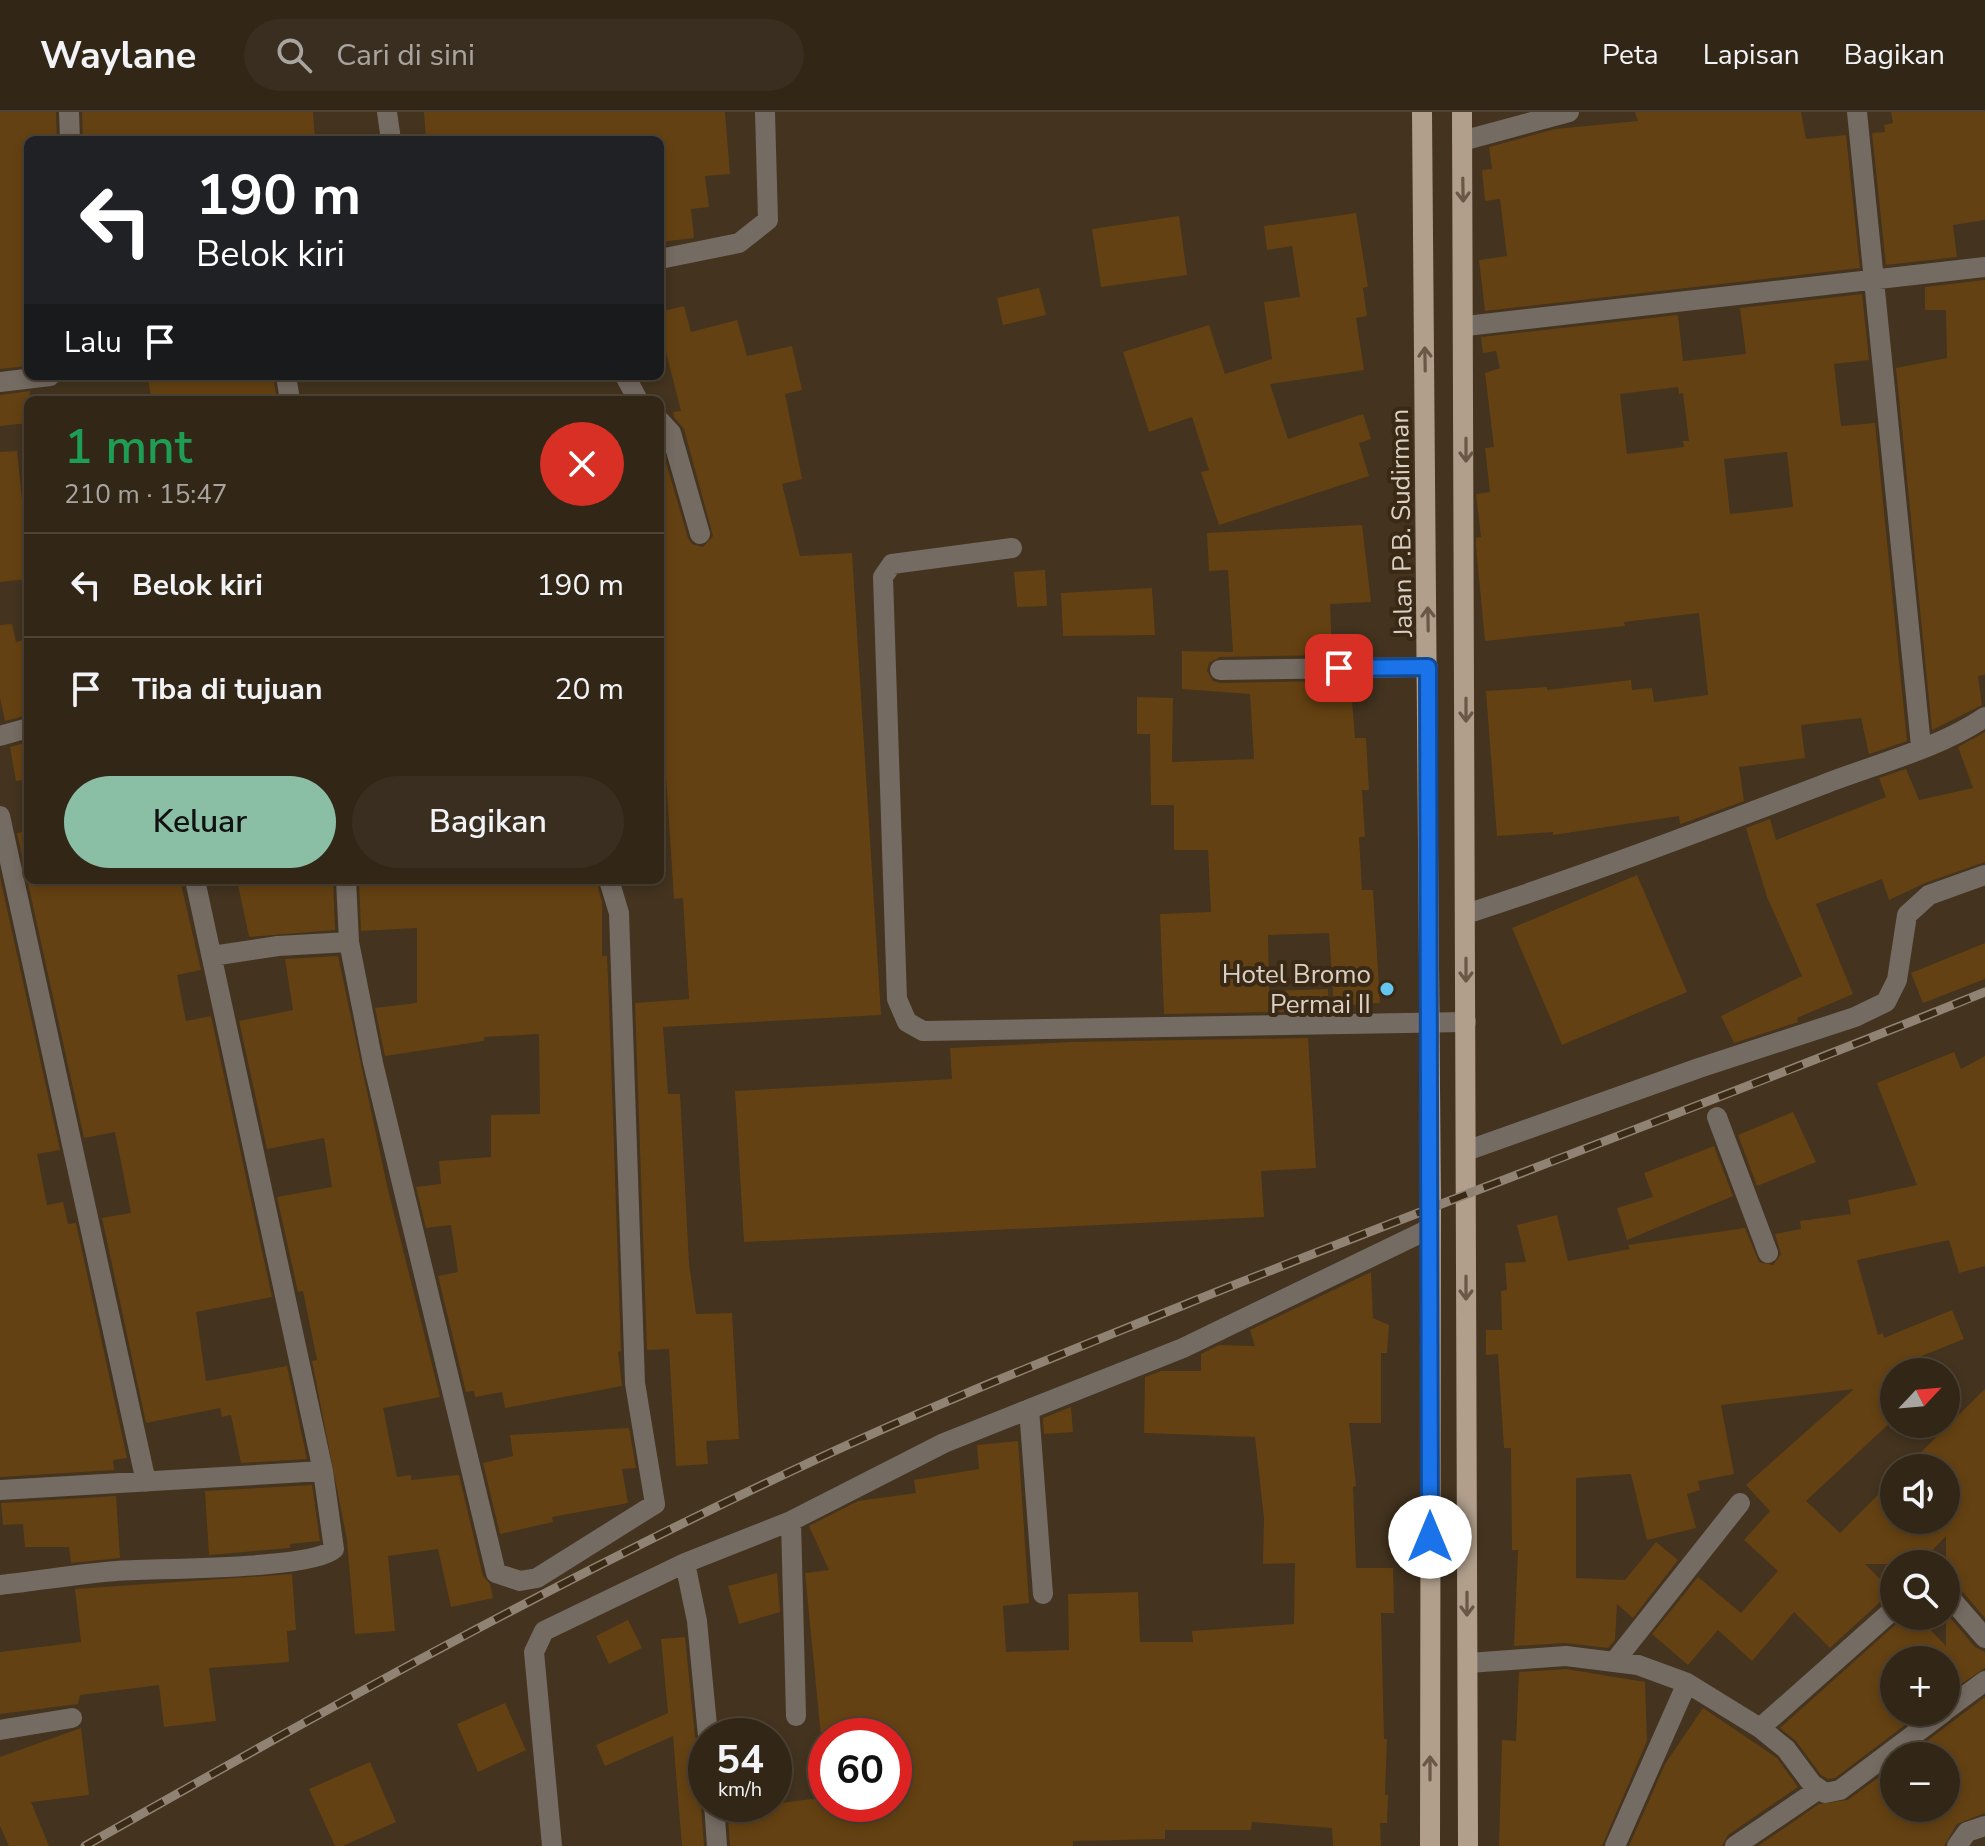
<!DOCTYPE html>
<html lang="id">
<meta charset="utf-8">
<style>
:root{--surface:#322617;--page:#3a2e20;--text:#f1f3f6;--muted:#a8a5a1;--line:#4d4336;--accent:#8abfa5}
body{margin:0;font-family:"Nunito Sans",sans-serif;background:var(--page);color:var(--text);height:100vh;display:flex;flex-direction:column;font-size:30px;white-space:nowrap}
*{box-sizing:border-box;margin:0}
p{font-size:26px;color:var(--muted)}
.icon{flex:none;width:44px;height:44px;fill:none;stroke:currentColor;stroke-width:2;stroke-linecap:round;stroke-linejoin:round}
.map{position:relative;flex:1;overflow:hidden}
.drawer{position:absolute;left:24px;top:284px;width:640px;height:488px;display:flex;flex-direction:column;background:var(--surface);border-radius:12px;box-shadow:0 4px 12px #0003,0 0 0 2px var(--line)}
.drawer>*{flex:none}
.guide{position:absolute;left:24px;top:24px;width:640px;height:244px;border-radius:12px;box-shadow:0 4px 12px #0003,0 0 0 2px var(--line);background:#202124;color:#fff;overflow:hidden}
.needle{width:52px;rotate:64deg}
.tools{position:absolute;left:1880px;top:1246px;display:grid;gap:16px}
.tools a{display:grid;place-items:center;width:80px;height:80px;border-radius:50%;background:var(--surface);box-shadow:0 4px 12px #0003,0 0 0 2px var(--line);font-size:40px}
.speed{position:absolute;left:688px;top:1606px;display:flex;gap:16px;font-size:40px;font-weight:700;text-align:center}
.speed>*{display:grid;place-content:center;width:104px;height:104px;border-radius:50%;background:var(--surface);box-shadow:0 4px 12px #0003,0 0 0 2px var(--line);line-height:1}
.speed small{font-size:20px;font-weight:400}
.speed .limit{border:12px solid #d22;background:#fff;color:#111}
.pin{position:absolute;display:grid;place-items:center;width:68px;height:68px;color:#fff;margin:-34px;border-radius:16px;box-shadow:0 4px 12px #0006}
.me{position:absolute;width:88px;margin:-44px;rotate:0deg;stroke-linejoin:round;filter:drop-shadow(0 0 6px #0008)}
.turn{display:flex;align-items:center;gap:28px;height:168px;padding:0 40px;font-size:36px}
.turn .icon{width:104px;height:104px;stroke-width:2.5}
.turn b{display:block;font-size:56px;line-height:68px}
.then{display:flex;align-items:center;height:76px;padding:0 40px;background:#0003;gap:16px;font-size:30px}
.round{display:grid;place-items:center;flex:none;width:84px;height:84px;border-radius:42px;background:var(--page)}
.summary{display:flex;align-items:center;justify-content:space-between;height:136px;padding:0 40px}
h1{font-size:48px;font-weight:600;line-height:60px;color:#1e9e55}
.action{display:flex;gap:16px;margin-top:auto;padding:16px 40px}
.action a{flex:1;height:92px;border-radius:48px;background:var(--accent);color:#111;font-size:32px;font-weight:600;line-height:92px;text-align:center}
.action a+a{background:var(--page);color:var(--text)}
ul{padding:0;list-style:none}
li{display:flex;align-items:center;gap:24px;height:104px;padding:0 40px;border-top:2px solid var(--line)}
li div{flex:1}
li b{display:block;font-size:30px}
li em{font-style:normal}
header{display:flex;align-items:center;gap:48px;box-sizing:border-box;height:112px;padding:0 40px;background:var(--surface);border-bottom:2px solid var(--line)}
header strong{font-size:38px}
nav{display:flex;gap:44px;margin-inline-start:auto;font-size:28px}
.search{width:560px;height:72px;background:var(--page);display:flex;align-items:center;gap:20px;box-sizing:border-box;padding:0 28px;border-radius:44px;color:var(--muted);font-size:30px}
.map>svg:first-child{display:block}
.building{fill:#644112;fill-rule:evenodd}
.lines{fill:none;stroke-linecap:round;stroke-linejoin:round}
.minor{stroke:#746b62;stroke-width:20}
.major{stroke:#b19f8c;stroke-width:20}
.rail-casing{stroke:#908373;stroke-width:9}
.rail{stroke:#392915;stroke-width:6;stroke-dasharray:18;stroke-linecap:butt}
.oneway{stroke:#695845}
.route-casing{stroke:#114b97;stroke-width:20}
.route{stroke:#1a73e8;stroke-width:14}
.poi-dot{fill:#64c5ee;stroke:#392915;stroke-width:3}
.labels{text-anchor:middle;stroke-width:8;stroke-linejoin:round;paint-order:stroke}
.street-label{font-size:26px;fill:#dad0c4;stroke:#392915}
.poi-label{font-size:26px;fill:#dad0c4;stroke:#392915;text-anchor:end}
</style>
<header>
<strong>Waylane</strong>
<div class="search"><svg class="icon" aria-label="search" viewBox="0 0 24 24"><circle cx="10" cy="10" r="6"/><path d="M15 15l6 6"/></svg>Cari di sini</div>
<nav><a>Peta</a><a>Lapisan</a><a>Bagikan</a></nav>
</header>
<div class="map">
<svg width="1985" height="1734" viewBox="0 0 1985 1734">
<rect width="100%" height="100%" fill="#43331f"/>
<!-- building -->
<path class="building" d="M 0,0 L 56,0 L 57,28 L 28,28 L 28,254 L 0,257 Z
M 82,0 L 313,0 L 315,28 L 83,28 Z
M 424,0 L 725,0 L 730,62 L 705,64 L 709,95 L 691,97 L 694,126 L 660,130 L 660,28 L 426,28 Z
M 1635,0 L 1801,0 L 1806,27 L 1846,23 L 1860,156 L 1485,199 L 1479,148 L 1507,144 L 1500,87 L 1485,89 L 1482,58 L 1492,57 L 1489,35 L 1555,17 L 1638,9 Z
M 1891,0 L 1985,0 L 1985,108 L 1953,113 L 1957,145 L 1886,153 L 1872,21 L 1885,20 L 1884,13 L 1893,11 Z
M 1356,101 L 1368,175 L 1363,176 L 1367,204 L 1356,206 L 1364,258 L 1270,272 L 1288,327 L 1363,302 L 1371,327 L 1359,331 L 1369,364 L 1219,413 L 1201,360 L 1209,358 L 1192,305 L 1149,320 L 1123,240 L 1209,213 L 1225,262 L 1272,247 L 1264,190 L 1300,185 L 1292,134 L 1267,138 L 1264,114 Z
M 1179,104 L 1187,163 L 1101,175 L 1092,117 Z
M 1985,168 L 1985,563 L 1978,564 L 1982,593 L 1932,618 L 1896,256 L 1947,246 L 1946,198 L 1925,198 L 1925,175 Z
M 1039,176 L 1046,203 L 1003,213 L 997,186 Z
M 1862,182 L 1869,248 L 1834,252 L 1841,314 L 1875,311 L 1907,629 L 1869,642 L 1861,606 L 1801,613 L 1805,646 L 1739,655 L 1744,689 L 1684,711 L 1680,712 L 1679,704 L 1553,723 L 1553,720 L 1497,724 L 1486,579 L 1547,575 L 1547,578 L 1631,568 L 1632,578 L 1652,576 L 1654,590 L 1708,583 L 1699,501 L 1624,510 L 1625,514 L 1485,529 L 1476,434 L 1476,426 L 1481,425 L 1476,382 L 1490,380 L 1485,336 L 1494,335 L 1485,261 L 1500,256 L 1496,239 L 1483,241 L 1481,225 L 1678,203 L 1683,249 L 1746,242 L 1740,196 ZM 1678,275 L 1679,282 L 1683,281 L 1689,329 L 1683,329 L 1684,335 L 1627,342 L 1620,282 ZM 1787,340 L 1793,395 L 1730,402 L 1724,347 Z
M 684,194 L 691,220 L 737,208 L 747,244 L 792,234 L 802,278 L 785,282 L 802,367 L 782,372 L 800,444 L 852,441 L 881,903 L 663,915 L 668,982 L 680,982 L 689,1151 L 696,1202 L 732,1201 L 739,1327 L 706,1329 L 708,1352 L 676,1354 L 669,1237 L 647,1238 L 635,891 L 689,887 L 683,786 L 674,787 L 660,570 L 660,330 L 688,426 L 692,432 L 703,435 L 713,424 L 684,317 L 674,305 L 673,300 L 681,299 L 660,216 L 660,200 Z
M 148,264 L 273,264 L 277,288 L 231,288 L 230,282 L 187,288 L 151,288 Z
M 30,279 L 28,311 L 0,314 L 0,283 Z
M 17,339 L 24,407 L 28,407 L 28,467 L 0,470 L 0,340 Z
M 1362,413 L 1371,490 L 1330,492 L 1332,543 L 1220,545 L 1209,551 L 1207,559 L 1213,569 L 1220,571 L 1333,569 L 1334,577 L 1351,576 L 1355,626 L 1366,626 L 1369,678 L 1362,678 L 1365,725 L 1359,725 L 1362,778 L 1373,778 L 1380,891 L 1334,894 L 1329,821 L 1268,823 L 1269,879 L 1328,877 L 1329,899 L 1164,902 L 1160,802 L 1211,800 L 1208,738 L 1174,738 L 1174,693 L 1151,693 L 1150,622 L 1137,622 L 1137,585 L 1173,586 L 1172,650 L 1254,647 L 1250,582 L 1182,577 L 1182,539 L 1233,540 L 1228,458 L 1209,459 L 1207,421 Z
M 1045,458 L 1047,494 L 1017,495 L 1014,460 Z
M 1152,476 L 1155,523 L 1063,524 L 1061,481 Z
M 12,512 L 16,530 L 28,527 L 28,571 L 23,571 L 28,603 L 5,609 L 0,586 L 0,513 Z
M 1985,620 L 1985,750 L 1925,771 L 1889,788 L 1882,767 L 1816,792 L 1853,882 L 1797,906 L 1798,910 L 1734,931 L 1721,904 L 1802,864 L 1767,785 L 1746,716 L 1770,707 L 1776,728 L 1886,685 L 1879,666 L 1906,657 L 1919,688 L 1973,676 L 1958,635 Z
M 28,630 L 28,667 L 16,669 L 10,635 Z
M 28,719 L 28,768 L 180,768 L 201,858 L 177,863 L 186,909 L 211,904 L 272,1185 L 196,1200 L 206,1269 L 287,1254 L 307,1347 L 241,1351 L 231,1303 L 222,1305 L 220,1296 L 146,1311 L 102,1106 L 131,1101 L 115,1020 L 84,1026 L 17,721 Z
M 1637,763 L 1687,880 L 1562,933 L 1512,816 Z
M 0,765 L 60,1038 L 37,1042 L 47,1093 L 63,1090 L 68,1112 L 76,1111 L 127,1346 L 113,1348 L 114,1358 L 0,1365 Z
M 237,768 L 333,768 L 335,818 L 249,825 Z
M 359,768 L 388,771 L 596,768 L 602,790 L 602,844 L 607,844 L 609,892 L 621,1239 L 618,1240 L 622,1274 L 505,1296 L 502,1280 L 475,1285 L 474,1279 L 466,1280 L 438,1164 L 458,1160 L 451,1113 L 426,1116 L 416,1075 L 441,1072 L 439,1049 L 491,1045 L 491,1003 L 540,1002 L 539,922 L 484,925 L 484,929 L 385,944 L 375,896 L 417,891 L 417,816 L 361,819 Z
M 1985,831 L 1985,867 L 1923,891 L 1911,861 Z
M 338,844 L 388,1078 L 440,1285 L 383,1296 L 397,1365 L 411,1363 L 411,1368 L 459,1363 L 483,1464 L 490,1472 L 493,1486 L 451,1495 L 438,1437 L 388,1444 L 395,1519 L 355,1522 L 347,1428 L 312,1249 L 317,1248 L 303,1179 L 298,1180 L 277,1085 L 332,1075 L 324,1026 L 267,1037 L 239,909 L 293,898 L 285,847 Z
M 1308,926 L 1316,1056 L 1261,1059 L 1264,1105 L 744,1130 L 735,979 L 952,967 L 950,936 L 1072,930 Z
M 1954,940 L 1961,957 L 1985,944 L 1985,1154 L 1959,1161 L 1949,1128 L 1857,1148 L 1878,1223 L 1883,1221 L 1884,1226 L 1952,1198 L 1964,1227 L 1894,1255 L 1894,1307 L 1806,1389 L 1840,1421 L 1894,1367 L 1894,1408 L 1946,1408 L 1946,1356 L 1905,1356 L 1985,1277 L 1985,1506 L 1956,1472 L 1946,1468 L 1946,1424 L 1919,1452 L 1865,1452 L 1892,1479 L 1830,1536 L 1794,1500 L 1752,1549 L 1718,1518 L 1688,1553 L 1652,1522 L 1698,1465 L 1741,1501 L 1778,1459 L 1744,1428 L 1770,1399 L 1746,1373 L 1854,1277 L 1721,1293 L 1734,1362 L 1698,1369 L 1700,1378 L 1687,1382 L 1696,1416 L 1647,1428 L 1631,1362 L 1576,1366 L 1576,1466 L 1625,1468 L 1656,1430 L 1678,1448 L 1633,1506 L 1617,1492 L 1615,1528 L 1608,1536 L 1565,1531 L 1514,1534 L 1518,1438 L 1512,1438 L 1511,1336 L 1504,1336 L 1498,1242 L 1486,1243 L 1486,1218 L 1502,1218 L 1501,1179 L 1507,1178 L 1505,1151 L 1526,1150 L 1517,1113 L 1557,1103 L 1568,1149 L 1630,1137 L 1628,1133 L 1745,1116 L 1759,1150 L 1773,1153 L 1781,1142 L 1775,1122 L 1801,1117 L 1800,1109 L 1851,1102 L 1848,1088 L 1917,1073 L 1877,971 Z
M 1793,1000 L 1816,1050 L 1757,1074 L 1738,1023 Z
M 1714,1034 L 1733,1084 L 1627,1128 L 1617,1096 L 1653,1085 L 1644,1061 Z
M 1371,1160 L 1373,1206 L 1389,1213 L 1387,1241 L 1381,1241 L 1381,1311 L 1349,1311 L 1356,1374 L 1353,1375 L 1356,1456 L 1393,1456 L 1394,1501 L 1381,1501 L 1384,1627 L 1387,1627 L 1385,1683 L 1388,1683 L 1387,1711 L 1380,1711 L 1381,1734 L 1333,1734 L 1332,1716 L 1252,1710 L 1251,1718 L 1165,1718 L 1165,1727 L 1073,1729 L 1073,1734 L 730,1734 L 727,1692 L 774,1692 L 826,1685 L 826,1692 L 894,1692 L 894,1624 L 821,1624 L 805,1461 L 829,1458 L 809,1414 L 858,1389 L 916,1381 L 914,1368 L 979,1357 L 977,1333 L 1018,1329 L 1029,1491 L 1003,1494 L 1006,1540 L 1069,1538 L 1068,1482 L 1138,1480 L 1140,1530 L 1193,1530 L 1192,1519 L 1294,1512 L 1295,1451 L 1263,1452 L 1264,1406 L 1255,1325 L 1144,1321 L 1145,1265 L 1161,1259 L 1201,1259 L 1201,1242 L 1219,1233 L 1255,1234 L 1250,1218 Z
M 1071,1295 L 1073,1320 L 1044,1322 L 1043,1306 Z
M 629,1316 L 636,1356 L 622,1357 L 628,1391 L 552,1405 L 553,1410 L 500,1422 L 483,1351 L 513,1344 L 510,1323 Z
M 312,1373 L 320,1429 L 290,1432 L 290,1436 L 209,1443 L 205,1379 Z
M 116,1384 L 120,1446 L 71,1451 L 69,1435 L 25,1435 L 23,1412 L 3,1413 L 1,1391 Z
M 777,1461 L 780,1500 L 739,1512 L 728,1474 Z
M 292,1462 L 296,1518 L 287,1519 L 289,1550 L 209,1556 L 216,1609 L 164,1615 L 159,1573 L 80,1583 L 78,1592 L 0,1602 L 0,1540 L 81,1530 L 75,1477 Z
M 1946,1501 L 1975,1535 L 1985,1540 L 1985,1556 L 1946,1582 L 1946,1548 L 1894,1548 L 1894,1600 L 1922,1600 L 1835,1666 L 1828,1667 L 1821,1663 L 1796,1629 L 1780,1616 L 1905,1504 L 1917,1504 L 1946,1534 Z
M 628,1508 L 642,1536 L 609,1552 L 596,1524 Z
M 685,1525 L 695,1625 L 701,1635 L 706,1682 L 701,1693 L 704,1734 L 682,1734 L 673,1624 L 605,1654 L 596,1633 L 668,1601 L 661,1527 Z
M 1566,1557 L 1645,1570 L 1647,1629 L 1602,1734 L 1499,1734 L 1502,1628 L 1516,1629 L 1519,1560 Z
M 1985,1585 L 1985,1701 L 1957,1712 L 1944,1734 L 1758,1734 L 1819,1692 L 1848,1688 L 1894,1654 L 1894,1696 L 1946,1696 L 1946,1644 L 1907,1644 Z
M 505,1591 L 526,1638 L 478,1660 L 457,1612 Z
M 1703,1596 L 1777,1646 L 1798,1675 L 1728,1723 L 1722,1734 L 1629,1734 L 1665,1652 Z
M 81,1616 L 89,1683 L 31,1690 L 49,1734 L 9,1734 L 0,1714 L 0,1645 Z
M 370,1650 L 396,1710 L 343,1734 L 335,1734 L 309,1677 Z"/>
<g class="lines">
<!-- minor -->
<path class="minor" d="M 69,0 L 70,28
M 387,0 L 391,28
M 1857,0 L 1921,634
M 1462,29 L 1569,0
M 660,147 L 739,131 L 768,108 L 765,0
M 1466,214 L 1985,155
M 286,264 L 290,288
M 625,264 L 638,288
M 0,270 L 50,264
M 660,309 L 671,321 L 700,422
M 1012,436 L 892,452 L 883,465 L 897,887 L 907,910 L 923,919 L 1466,910
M 1220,558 L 1428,555
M 0,624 L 28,616
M 0,704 L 146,1370
M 346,768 L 349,830 L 373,951 L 496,1461 L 520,1469 L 537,1466 L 655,1392 L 635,1271 L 619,801 L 609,768
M 1466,802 C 1586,763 1704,718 1822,673 C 1875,652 1938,637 1985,605
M 212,844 L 278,834 L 349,830
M 1717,1005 L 1768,1141
M 1466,1039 L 1699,956 L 1855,905 L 1886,890 L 1897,868 L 1907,803 L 1929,783 L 1985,763
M 1029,1297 L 1043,1482
M 0,1378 L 323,1359
M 791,1409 L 796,1604
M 685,1451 L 697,1509 L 708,1624
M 0,1473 C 39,1469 77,1462 116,1459 C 155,1456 312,1458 334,1437 L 323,1359 L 195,768
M 1946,1481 L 1985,1526
M 1614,1550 L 1740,1391
M 1468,1551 L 1566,1544 L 1638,1553 L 1687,1571 L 1760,1616 L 1786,1637 L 1812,1672 L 1825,1681 L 1840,1678 L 1944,1600
M 1946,1598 L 1985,1569
M 1760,1616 L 1894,1497
M 0,1618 L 72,1606
M 714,1692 L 717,1734
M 552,1734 L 534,1540 L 544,1519 L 685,1451 L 791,1409 L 944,1331 L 1183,1236 L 1429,1117
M 1615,1734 L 1687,1571
M 1735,1734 L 1819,1677
M 1957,1734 L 1967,1720 L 1985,1714"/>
<!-- major -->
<path class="major" d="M 1422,0 L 1431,1094 L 1430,1734
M 1462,0 L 1468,1734"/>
<!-- rail casing -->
<g class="rail-casing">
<path id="rail" d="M 85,1734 C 319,1601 554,1470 798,1356 C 924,1296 1055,1245 1184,1193 C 1450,1086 1719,988 1985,880"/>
</g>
<!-- rail -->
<use href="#rail" class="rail"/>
</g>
<!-- one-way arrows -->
<defs><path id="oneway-shaft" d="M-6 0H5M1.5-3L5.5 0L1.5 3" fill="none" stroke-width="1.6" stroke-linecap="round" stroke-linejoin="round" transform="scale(2)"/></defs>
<g class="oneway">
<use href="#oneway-shaft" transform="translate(1463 78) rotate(89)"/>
<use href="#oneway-shaft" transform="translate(1425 247) rotate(-91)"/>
<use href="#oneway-shaft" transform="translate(1466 338) rotate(90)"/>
<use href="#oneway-shaft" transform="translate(1428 507) rotate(-91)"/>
<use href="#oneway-shaft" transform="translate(1466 598) rotate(90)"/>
<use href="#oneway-shaft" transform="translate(1466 858) rotate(90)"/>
<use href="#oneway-shaft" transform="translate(1466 1176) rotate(90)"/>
<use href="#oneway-shaft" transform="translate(1467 1492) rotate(90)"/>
<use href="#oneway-shaft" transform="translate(1430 1656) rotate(-90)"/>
</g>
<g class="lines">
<!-- route casing -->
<g class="route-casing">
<path id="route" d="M 1339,556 L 1428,555 L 1430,1425"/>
</g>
<!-- route -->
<use href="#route" class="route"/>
</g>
<!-- markers -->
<circle class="poi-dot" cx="1387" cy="877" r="8"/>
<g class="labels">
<!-- street labels -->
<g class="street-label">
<text transform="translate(1401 411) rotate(-91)" y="9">Jalan P.B. Sudirman</text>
</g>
<!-- poi labels -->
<g class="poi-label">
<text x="1371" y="871">Hotel Bromo<tspan x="1371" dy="30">Permai II</tspan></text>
</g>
</g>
</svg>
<div class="tools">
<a><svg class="needle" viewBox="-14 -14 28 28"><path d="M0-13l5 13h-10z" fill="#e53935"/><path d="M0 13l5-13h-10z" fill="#a8a5a1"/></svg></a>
<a><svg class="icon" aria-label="sound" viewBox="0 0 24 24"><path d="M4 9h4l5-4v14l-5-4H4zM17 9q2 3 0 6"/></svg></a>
<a><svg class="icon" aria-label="search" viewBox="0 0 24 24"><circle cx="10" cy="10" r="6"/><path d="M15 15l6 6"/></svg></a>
<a>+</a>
<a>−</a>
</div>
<div class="speed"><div>54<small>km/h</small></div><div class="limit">60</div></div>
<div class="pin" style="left:1339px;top:556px;background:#d93025"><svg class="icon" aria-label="arrive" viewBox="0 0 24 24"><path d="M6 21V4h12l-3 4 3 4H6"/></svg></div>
<svg class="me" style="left:1430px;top:1425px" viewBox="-20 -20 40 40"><circle r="19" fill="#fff"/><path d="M0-13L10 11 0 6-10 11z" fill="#1a73e8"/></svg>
<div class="guide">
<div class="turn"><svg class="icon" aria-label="left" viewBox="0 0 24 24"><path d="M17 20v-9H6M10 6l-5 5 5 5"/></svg><div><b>190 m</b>Belok kiri</div></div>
<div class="then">Lalu<svg class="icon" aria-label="arrive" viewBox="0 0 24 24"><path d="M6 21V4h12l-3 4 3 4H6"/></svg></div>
</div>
<section class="drawer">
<div class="summary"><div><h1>1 mnt</h1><p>210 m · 15:47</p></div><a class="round" style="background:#d93025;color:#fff"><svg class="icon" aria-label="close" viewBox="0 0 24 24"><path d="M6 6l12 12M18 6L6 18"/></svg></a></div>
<ul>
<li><svg class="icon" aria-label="left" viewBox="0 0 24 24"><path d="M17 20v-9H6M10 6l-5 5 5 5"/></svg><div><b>Belok kiri</b></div><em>190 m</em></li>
<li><svg class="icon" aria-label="arrive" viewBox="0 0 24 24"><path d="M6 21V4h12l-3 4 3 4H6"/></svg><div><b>Tiba di tujuan</b></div><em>20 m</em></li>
</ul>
<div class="action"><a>Keluar</a><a>Bagikan</a></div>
</section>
</div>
